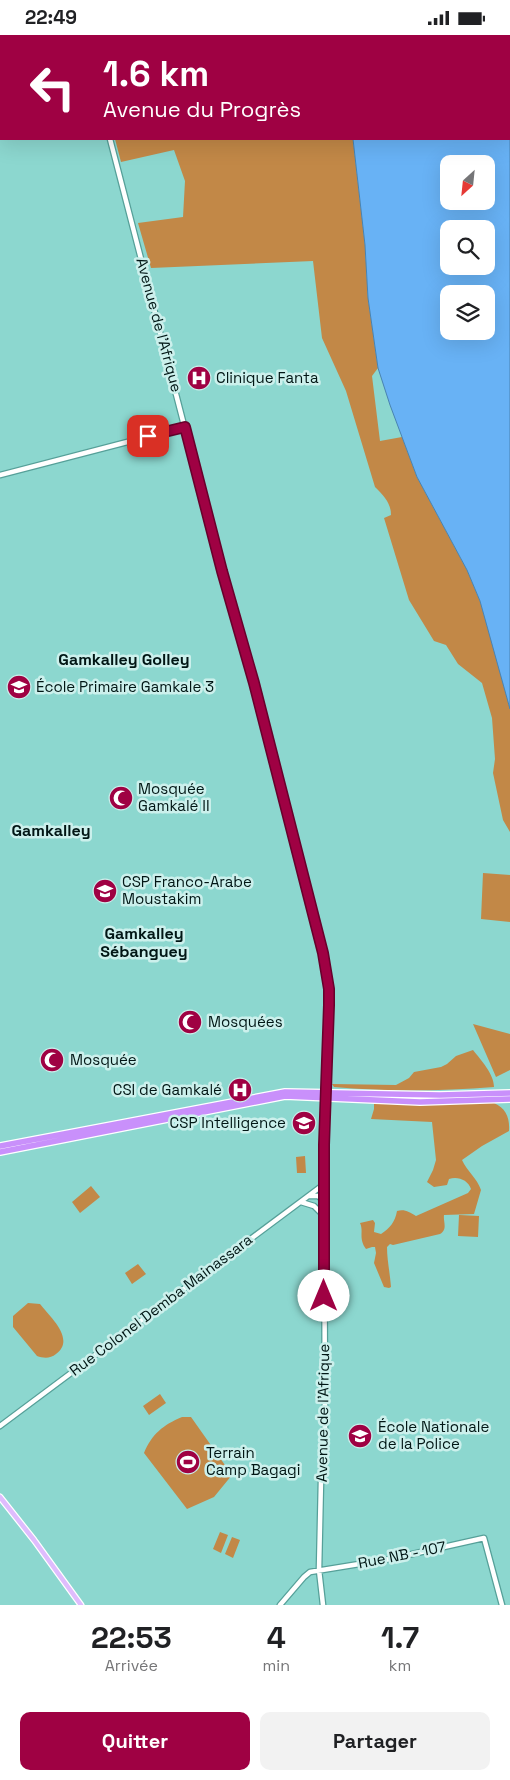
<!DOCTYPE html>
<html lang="fr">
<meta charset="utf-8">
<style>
:root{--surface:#fff;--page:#f2f2f2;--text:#202124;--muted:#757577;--accent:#9f0143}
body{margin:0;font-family:"Space Grotesk",sans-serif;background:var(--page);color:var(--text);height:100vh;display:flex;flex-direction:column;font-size:19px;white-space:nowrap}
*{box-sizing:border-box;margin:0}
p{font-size:16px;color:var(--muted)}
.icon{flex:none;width:28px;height:28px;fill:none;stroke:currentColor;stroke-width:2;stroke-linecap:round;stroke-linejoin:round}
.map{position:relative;height:1570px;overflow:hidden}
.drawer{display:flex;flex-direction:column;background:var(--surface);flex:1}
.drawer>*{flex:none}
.top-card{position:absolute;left:0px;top:0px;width:510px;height:105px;box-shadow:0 5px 20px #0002;background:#9f0143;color:#fff;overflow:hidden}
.needle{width:32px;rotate:207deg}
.controls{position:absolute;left:440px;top:120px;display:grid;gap:10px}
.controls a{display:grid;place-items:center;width:55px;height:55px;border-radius:10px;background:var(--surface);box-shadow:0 5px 20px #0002;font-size:25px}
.pin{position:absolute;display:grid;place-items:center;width:42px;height:42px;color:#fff;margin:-21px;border-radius:10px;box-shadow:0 2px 8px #0006}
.me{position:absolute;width:55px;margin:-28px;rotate:0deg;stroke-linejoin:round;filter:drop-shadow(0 0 4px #0008)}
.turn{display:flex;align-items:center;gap:18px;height:105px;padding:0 20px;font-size:22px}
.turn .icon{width:65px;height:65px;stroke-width:2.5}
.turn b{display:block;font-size:35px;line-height:42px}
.eta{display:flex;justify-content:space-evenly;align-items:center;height:85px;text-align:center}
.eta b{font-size:30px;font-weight:700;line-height:35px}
.button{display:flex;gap:10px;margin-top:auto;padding:10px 20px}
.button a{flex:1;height:58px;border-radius:10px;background:var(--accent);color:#fff;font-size:20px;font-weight:700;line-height:58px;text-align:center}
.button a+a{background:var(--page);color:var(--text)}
.status{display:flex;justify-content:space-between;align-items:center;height:35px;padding:0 25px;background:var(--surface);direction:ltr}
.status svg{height:14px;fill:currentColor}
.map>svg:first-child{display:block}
.green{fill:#c28847}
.water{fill:#68b2f5;stroke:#4983b2;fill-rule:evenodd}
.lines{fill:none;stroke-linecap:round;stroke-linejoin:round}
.stream{stroke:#4983b2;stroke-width:1}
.secondary-casing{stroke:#56a099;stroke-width:7}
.primary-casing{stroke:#fff;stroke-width:7}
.highway-casing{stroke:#fff;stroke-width:8}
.secondary{stroke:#fff;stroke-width:4.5}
.primary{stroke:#dfbcfd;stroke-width:4.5}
.highway{stroke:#c990fb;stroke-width:5.5}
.route-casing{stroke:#67012c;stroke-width:12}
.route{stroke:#9f0143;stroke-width:9}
.labels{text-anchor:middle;stroke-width:5;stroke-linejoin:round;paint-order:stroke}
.street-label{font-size:15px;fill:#011615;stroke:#ccf0ec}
.poi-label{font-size:15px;fill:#011615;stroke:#ccf0ec;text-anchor:start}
.neighbourhood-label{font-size:16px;font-weight:bold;fill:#011615;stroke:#ccf0ec}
</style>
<div class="status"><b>22:49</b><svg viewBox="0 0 49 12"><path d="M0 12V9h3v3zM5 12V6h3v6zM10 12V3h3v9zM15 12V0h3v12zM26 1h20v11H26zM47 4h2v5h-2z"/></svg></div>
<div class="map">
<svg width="510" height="1570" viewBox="0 0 510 1570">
<rect width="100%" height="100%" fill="#8cd7cf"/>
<!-- green -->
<path class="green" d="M 92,0 L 302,0 L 302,1 L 92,1 Z
M 115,104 L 353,104 L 365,210 L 368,263 L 378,333 L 372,341 L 380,406 L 402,402 L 417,442 L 467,535 L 480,566 L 493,610 L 510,674 L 510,797 L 503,785 L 493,738 L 495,724 L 492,683 L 482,648 L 458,629 L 446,610 L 434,606 L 409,565 L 384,483 L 391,480 C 391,468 384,461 375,452 L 346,356 L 322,303 L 313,226 L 151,233 L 138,188 L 183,182 L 185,146 L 174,115 L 121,127 Z
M 483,838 L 510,840 L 510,887 L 481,884 Z
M 473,989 L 510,999 L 510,1035 L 496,1042 Z
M 473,1015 C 481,1025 494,1039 494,1052 C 441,1056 387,1057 334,1052 L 332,1049 L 396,1050 L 409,1043 L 414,1037 L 441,1032 L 447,1029 L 456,1021 Z
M 374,1068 L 494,1068 C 506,1073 510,1083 509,1096 L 482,1111 L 462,1125 C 467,1136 477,1143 481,1155 L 474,1179 L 444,1180 C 443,1187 448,1194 440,1199 L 393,1210 L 390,1209 L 387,1212 C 387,1225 390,1238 391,1252 L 389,1253 L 384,1252 L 374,1228 L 376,1218 L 375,1212 L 372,1212 L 366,1214 C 358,1203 364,1196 360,1188 L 373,1185 L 375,1188 L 374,1197 L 381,1199 C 390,1193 395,1187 397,1176 C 405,1174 409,1177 416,1181 L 468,1158 L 471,1154 C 468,1145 458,1141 449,1144 L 447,1150 L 434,1152 L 427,1147 L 433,1135 L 436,1125 L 432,1087 L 371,1084 L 374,1074 Z
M 305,1121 L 306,1138 L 297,1138 L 296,1122 Z
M 91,1151 L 100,1162 L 80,1178 L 72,1167 Z
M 459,1180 L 479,1181 L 478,1202 L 458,1201 Z
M 138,1229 L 146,1239 L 132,1249 L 125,1238 Z
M 28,1268 L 40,1269 C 50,1282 76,1304 56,1319 C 50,1324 43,1323 37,1321 L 13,1292 L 13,1281 Z
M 160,1359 L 166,1368 L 149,1380 L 143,1371 Z
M 182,1382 L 191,1382 L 232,1440 L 214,1462 L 187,1474 L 144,1418 C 152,1399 163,1390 182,1382 Z
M 220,1497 L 228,1500 L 221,1518 L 213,1514 Z
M 232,1502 L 240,1505 L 233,1523 L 225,1519 Z"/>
<!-- water -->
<path class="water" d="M 348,0 L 510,0 L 510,674 L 480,566 L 467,535 L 417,442 L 390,370 L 378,333 L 368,263 L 365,210 L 353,104 L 509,104 L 509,1 ZM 449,129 L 486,129 L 486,166 L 449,166 ZM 449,194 L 486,194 L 486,231 L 449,231 ZM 449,259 L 486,259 L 486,296 L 449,296 Z"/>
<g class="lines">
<!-- stream -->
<path class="stream" d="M 318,0 L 321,1
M 309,1 L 310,0
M 333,1 L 336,0
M 0,88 L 1,87"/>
<!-- secondary casing -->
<g class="secondary-casing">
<path id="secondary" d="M 85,0 L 85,1
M 110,104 L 222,537 L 254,649 L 323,918 L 329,953 L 329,971 L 324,1110 L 325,1393 L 321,1445 L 319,1535 L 323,1570
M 0,440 L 185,392
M 309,1161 L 318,1161 L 323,1165
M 301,1167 L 314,1171 L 323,1180
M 0,1391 L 323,1150
M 280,1570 L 304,1542 L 310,1537 L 390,1524 L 484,1503 L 502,1570"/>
</g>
<!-- primary casing -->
<g class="primary-casing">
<path id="primary" d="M 0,1462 L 34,1505 L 81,1570"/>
</g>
<!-- highway casing -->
<g class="highway-casing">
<path id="highway" d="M 0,1111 L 285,1057 L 440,1060 L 510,1058
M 0,1117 L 285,1061 L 420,1067 L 510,1064"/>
</g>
<!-- secondary -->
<use href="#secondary" class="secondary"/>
<!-- primary -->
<use href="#primary" class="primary"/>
<!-- highway -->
<use href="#highway" class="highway"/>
</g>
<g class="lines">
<!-- route casing -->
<g class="route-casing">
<path id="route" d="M 148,401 L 185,392 L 222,536 L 254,648 L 323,918 L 329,954 L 329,970 L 324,1110 L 324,1261"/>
</g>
<!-- route -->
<use href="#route" class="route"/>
</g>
<!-- icons -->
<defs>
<g id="hospital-disc" transform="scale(1.25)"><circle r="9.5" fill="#9f0143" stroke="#ccf0ec"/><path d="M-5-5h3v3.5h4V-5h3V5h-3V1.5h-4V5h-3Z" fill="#fff"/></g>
<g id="school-disc" transform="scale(1.25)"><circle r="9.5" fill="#9f0143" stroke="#ccf0ec"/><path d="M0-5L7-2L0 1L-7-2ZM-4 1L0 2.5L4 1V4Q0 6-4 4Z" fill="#fff"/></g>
<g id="mosque-disc" transform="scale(1.25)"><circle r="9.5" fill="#9f0143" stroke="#ccf0ec"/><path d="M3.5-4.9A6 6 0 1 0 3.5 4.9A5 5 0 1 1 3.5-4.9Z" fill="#fff"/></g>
<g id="university-disc" transform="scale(1.25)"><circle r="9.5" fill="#9f0143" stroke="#ccf0ec"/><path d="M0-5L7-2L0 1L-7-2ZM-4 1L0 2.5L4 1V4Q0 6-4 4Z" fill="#fff"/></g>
<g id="stadium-disc" transform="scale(1.25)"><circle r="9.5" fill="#9f0143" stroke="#ccf0ec"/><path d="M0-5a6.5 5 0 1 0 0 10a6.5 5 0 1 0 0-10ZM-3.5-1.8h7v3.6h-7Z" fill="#fff"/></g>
</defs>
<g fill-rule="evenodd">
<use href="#hospital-disc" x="199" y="343"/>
<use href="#school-disc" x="19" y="652"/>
<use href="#mosque-disc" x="121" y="763"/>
<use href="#school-disc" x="105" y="856"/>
<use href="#mosque-disc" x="190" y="987"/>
<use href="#mosque-disc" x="52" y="1025"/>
<use href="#hospital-disc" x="240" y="1055"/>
<use href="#school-disc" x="304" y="1088"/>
<use href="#university-disc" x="360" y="1401"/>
<use href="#stadium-disc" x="188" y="1427"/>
</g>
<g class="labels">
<!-- street labels -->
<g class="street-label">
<text transform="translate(159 290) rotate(75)" y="5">Avenue de l'Afrique</text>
<text transform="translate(161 1270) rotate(-37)" y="5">Rue Colonel Demba Mainassara</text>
<text transform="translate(323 1378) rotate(-89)" y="5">Avenue de l'Afrique</text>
<text transform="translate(402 1520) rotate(-11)" y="5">Rue NB - 107</text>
</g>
<!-- poi labels -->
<g class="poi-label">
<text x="216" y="348">Clinique Fanta</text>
<text x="36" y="657">École Primaire Gamkale 3</text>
<text x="138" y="759">Mosquée<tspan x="138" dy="17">Gamkalé II</tspan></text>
<text x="122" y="852">CSP Franco-Arabe<tspan x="122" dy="17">Moustakim</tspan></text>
<text x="208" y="992">Mosquées</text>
<text x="70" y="1030">Mosquée</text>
<text x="222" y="1060" text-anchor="end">CSI de Gamkalé</text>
<text x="286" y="1093" text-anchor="end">CSP Intelligence</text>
<text x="378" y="1397">École Nationale<tspan x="378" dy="17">de la Police</tspan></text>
<text x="206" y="1423">Terrain<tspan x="206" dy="17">Camp Bagagi</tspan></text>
</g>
<!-- neighbourhood labels -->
<g class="neighbourhood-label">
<text x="124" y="630">Gamkalley Golley</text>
<text x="51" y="801">Gamkalley</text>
<text x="144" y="904">Gamkalley<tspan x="144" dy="18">Sébanguey</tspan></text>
</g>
</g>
</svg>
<div class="controls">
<a><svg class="needle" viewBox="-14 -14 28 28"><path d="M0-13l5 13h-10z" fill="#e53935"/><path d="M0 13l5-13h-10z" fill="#757577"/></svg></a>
<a><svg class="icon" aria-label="search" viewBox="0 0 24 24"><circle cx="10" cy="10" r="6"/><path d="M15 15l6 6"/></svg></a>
<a><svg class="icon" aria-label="layers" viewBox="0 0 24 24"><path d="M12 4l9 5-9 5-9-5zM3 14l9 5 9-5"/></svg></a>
</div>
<div class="pin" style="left:148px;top:401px;background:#d93025"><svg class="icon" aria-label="arrive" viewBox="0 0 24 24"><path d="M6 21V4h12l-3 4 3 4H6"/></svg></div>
<svg class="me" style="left:324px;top:1261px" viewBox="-20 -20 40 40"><circle r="19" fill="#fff"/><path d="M0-13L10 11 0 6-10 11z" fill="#9f0143"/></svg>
<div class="top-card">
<div class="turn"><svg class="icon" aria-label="left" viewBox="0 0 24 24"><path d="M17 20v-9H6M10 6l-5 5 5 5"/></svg><div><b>1.6 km</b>Avenue du Progrès</div></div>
</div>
</div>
<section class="drawer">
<div class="eta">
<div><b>22:53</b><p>Arrivée</p></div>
<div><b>4</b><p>min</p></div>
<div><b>1.7</b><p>km</p></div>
</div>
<div class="button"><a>Quitter</a><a>Partager</a></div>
</section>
